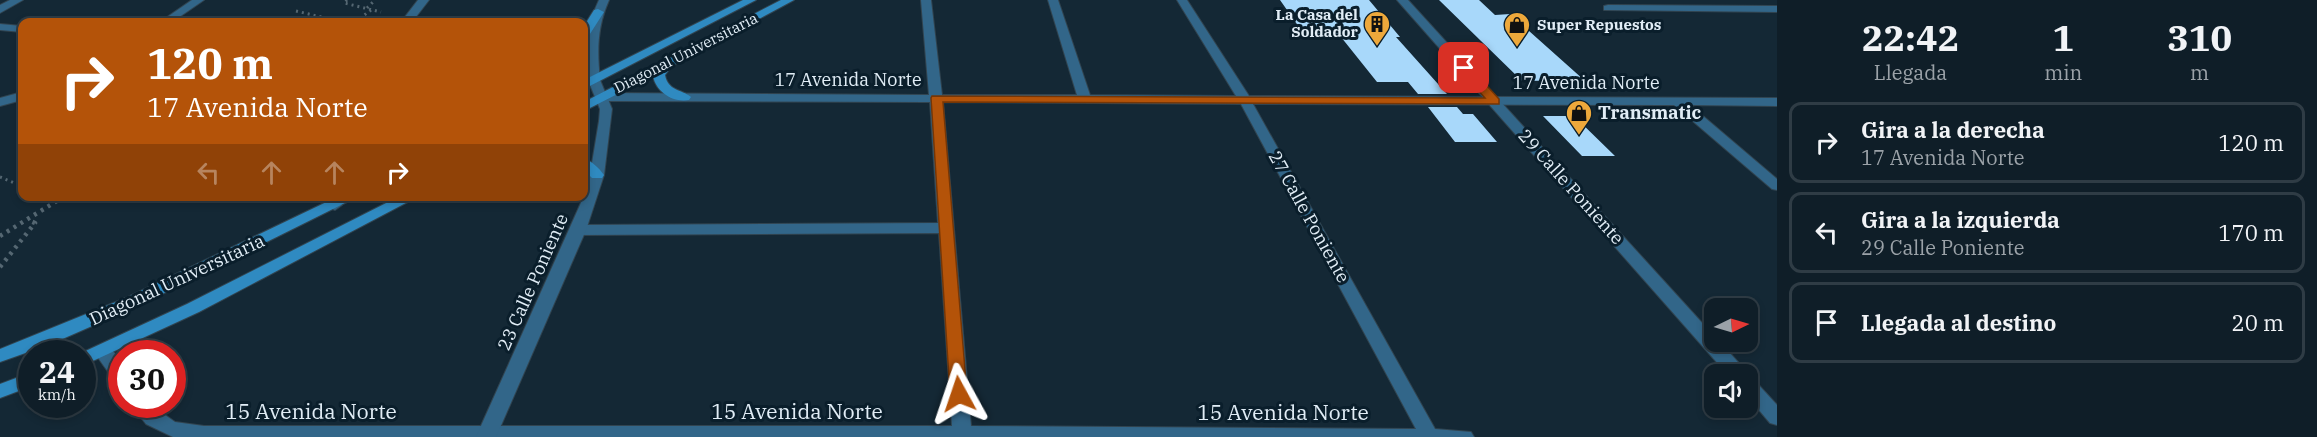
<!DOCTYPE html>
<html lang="es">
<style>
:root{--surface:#0f1e28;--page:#182730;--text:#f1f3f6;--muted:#9ba2a8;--line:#2f3c45}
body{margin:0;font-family:"IBM Plex Serif",serif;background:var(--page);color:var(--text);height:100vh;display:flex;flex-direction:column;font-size:22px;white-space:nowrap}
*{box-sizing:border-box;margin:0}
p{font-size:20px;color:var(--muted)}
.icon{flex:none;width:33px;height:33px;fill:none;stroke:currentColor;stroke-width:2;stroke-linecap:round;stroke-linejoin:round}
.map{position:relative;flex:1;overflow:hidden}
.panel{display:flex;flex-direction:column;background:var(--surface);width:540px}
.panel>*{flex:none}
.top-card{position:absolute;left:18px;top:18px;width:570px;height:183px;border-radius:12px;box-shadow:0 3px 9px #0003,0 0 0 2px var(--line);background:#b45309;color:#fff;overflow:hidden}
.needle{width:39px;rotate:85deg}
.fabs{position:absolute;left:1704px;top:298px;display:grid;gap:12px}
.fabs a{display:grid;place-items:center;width:54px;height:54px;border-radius:12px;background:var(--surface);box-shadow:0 3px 9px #0003,0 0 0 2px var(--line);font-size:30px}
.speed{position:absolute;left:18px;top:340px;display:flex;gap:12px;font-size:30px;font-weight:700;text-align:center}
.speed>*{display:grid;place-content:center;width:78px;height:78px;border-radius:50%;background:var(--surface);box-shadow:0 3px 9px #0003,0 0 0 2px var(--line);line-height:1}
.speed small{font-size:15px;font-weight:400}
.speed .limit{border:9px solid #d22;background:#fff;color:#111}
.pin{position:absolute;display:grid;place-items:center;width:51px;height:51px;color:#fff;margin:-26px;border-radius:12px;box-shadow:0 3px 9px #0006}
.me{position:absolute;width:66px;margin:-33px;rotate:355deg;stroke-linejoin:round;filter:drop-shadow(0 0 4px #0008)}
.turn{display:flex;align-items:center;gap:21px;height:126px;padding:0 30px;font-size:27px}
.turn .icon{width:78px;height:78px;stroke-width:2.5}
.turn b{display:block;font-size:42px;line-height:51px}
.lanes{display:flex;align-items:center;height:57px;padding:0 30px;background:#0003;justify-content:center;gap:30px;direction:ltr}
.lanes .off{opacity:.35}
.eta{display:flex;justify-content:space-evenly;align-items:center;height:102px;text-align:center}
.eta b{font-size:36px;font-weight:800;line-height:42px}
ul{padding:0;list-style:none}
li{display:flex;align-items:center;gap:18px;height:81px;margin:0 12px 9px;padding:0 18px;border:3px solid var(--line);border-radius:12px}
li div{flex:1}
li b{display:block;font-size:22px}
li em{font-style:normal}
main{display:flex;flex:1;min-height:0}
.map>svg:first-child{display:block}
.building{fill:#a8d8fa}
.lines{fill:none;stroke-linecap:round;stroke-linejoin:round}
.minor-casing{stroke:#314450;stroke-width:2}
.tertiary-casing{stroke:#314450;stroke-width:2}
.secondary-casing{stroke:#314450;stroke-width:2}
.path-far1{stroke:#556772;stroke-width:3;stroke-dasharray:2 4;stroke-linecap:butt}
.path{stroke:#556772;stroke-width:4.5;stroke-dasharray:3 5;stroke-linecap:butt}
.minor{fill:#326689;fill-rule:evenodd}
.tertiary{fill:#326689;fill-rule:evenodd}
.secondary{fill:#2f8ac1;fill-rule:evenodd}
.route{fill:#b45309;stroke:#753606;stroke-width:1.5}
.labels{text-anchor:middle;stroke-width:6;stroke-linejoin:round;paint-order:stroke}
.far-poi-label{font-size:15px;font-weight:bold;fill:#e1edf6;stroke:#0a1e2b;text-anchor:end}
.far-street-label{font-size:15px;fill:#e1edf6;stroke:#0a1e2b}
.street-label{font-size:18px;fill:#e1edf6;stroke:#0a1e2b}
.poi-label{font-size:18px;font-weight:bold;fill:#e1edf6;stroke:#0a1e2b;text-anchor:start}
.near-street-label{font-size:21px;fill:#e1edf6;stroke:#0a1e2b}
</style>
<main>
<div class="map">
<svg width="1777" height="437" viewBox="0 0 1777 437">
<rect width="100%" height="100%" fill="#142835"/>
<!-- building -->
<path class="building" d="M 1280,0 L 1369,0 L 1400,37 L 1396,37 L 1447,94 L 1418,94 L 1408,82 L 1377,82 L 1341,37 L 1306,37 Z
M 1439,0 L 1479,0 L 1495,15 L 1510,14 L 1584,80 L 1522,81 Z
M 1428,107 L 1457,107 L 1463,114 L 1473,114 L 1497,142 L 1455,142 Z
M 1543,116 L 1574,116 L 1615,156 L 1582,156 Z"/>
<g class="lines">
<!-- minor casing -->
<g class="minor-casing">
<path id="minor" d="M 10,0 L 23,0 L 0,13 L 0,5 Z
M 192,0 L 204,0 L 172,22 L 160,22 Z
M 418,0 L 429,0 L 412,22 L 401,22 Z
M 599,0 L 609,0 C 597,27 597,51 600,80 L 594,84 L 588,80 C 585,51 586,27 599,0 Z
M 921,0 L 931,0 L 942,95 L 1077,95 L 1048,0 L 1058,0 L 1090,95 L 1236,96 L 1177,0 L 1187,0 L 1249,96 L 1777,98 L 1777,106 L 1690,105 L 1777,179 L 1777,190 L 1772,189 L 1674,105 L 1253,104 L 1435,429 L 1471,432 L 1474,437 L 173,437 L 146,424 L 131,405 L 151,405 L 175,422 L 204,426 L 952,426 L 939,233 L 578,235 L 570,230 L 578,225 L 938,223 L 930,102 L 602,101 L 596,97 L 602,93 L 929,95 ZM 943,102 L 1241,104 L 1416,429 L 971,426 Z
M 1608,5 L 1777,6 L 1777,12 L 1604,10 L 1604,6 Z
M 0,24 L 22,26 L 22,32 L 0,30 Z
M 22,92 L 22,100 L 0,106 L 0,98 Z
M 319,196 L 335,196 L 342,205 L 335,210 L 330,208 Z
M 103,346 C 121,351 122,369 122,385 L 116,383 L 94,352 L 97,347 Z"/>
</g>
<!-- tertiary casing -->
<g class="tertiary-casing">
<path id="tertiary" d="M 1397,0 L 1408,0 L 1714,336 L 1714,342 L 1720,342 L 1745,370 L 1748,375 L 1748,376 L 1728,375 Z
M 594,76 L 600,80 L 612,109 L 604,175 L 586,230 L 496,437 L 476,437 L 584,196 L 590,175 L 599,121 L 600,109 L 588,80 Z
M 1748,378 L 1754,380 L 1777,405 L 1777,425 L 1770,423 L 1748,397 Z"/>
</g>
<!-- secondary casing -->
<g class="secondary-casing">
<path id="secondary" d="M 743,0 L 756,0 L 584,89 L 584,80 Z
M 781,0 L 794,0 L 672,66 L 665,75 C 668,91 681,89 691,97 L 689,100 C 673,103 656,92 653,76 L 584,111 L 584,102 Z
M 598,9 L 604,12 L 588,37 L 584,38 L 584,26 L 594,10 Z
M 584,159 C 592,161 599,168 604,175 L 602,178 L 592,178 L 584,170 Z
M 339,196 L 359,196 L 140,305 L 51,344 L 0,362 L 0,349 L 128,297 Z
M 400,196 L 419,196 L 199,312 L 82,366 L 82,354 L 79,354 L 187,304 Z
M 32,372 L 32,386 L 0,398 L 0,384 Z"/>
</g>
<!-- path-far1 -->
<path class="path-far1" d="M 347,0 L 344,3 L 381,12
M 367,8 L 375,0
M 296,11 L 342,22
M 355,22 L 371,10
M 0,177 L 22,186"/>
<!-- path -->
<path class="path" d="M 47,196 L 58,201
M 0,236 L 65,196
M 0,267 L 35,223 L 28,220"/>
<!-- minor -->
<use href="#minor" class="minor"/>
<!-- tertiary -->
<use href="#tertiary" class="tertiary"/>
<!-- secondary -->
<use href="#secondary" class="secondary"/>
</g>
<!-- route -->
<path class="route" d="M 1464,64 L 1468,65 L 1499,99 L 1499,104 L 943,102 L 967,394 L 965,399 L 959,400 L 953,399 L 950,394 L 931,98 L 932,96 L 1485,98 L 1458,68 Z"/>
<!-- icons -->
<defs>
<g id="building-pin" transform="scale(1.35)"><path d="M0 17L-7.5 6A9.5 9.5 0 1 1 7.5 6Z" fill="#eda83b" stroke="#0a1e2b"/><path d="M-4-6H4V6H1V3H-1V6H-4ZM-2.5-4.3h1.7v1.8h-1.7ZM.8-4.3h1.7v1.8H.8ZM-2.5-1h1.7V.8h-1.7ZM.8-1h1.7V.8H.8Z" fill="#111"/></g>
<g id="shop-pin" transform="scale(1.35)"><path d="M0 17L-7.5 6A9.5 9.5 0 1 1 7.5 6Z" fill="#eda83b" stroke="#0a1e2b"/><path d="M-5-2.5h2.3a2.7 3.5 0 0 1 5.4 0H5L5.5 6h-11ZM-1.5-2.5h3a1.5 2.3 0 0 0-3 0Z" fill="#111"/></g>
</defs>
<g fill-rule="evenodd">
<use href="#building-pin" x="1377" y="24"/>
<use href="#shop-pin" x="1517" y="25"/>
<use href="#shop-pin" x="1579" y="113"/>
</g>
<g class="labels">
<!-- far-poi labels -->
<g class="far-poi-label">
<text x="1358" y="20">La Casa del<tspan x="1358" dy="17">Soldador</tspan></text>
<text x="1537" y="30" text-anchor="start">Super Repuestos</text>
</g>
<!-- far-street labels -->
<g class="far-street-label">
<text transform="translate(686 53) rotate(-27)" y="5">Diagonal Universitaria</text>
</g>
<!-- street labels -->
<g class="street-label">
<text x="848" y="86">17 Avenida Norte</text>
<text x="1586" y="89">17 Avenida Norte</text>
<text transform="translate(1571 187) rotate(48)" y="6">29 Calle Poniente</text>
<text transform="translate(1309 217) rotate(61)" y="6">27 Calle Poniente</text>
<text transform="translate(177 280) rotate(-25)" y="6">Diagonal Universitaria</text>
<text transform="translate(533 282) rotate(-66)" y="6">23 Calle Poniente</text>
</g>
<!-- poi labels -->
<g class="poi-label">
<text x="1598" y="119">Transmatic</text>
</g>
<!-- near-street labels -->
<g class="near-street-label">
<text x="311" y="419">15 Avenida Norte</text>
<text x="797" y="419">15 Avenida Norte</text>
<text x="1283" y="420">15 Avenida Norte</text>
</g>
</g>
</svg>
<div class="fabs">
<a><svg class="needle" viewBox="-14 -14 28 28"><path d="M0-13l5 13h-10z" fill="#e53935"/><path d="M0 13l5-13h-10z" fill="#9ba2a8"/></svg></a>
<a><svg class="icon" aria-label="sound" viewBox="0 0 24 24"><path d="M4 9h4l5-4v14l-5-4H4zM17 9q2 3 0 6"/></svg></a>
</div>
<div class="speed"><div>24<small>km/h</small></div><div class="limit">30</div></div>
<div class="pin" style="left:1464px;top:68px;background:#d93025"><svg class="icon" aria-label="arrive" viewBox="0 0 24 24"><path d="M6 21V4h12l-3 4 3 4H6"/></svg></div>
<svg class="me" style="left:959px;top:394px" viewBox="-20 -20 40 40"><path d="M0-17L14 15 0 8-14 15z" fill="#b45309" stroke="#fff" stroke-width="4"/></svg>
<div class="top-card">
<div class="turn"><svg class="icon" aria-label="right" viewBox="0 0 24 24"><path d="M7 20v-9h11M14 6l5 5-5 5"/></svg><div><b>120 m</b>17 Avenida Norte</div></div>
<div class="lanes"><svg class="icon off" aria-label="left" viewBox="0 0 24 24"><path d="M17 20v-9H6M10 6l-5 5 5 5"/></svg><svg class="icon off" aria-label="ahead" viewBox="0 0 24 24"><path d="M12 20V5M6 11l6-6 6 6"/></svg><svg class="icon off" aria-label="ahead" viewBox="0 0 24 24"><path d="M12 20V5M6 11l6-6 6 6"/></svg><svg class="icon" aria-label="right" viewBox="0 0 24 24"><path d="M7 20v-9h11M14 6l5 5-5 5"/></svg></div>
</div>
</div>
<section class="panel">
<div class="eta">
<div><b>22:42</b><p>Llegada</p></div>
<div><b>1</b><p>min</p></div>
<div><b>310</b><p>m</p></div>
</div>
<ul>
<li><svg class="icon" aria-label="right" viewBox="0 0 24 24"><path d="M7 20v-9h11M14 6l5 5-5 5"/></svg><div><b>Gira a la derecha</b><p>17 Avenida Norte</p></div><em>120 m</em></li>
<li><svg class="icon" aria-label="left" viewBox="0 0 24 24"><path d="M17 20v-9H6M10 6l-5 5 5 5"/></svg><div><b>Gira a la izquierda</b><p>29 Calle Poniente</p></div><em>170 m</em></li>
<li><svg class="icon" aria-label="arrive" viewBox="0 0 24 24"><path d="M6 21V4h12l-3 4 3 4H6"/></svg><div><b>Llegada al destino</b></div><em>20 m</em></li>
</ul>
</section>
</main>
